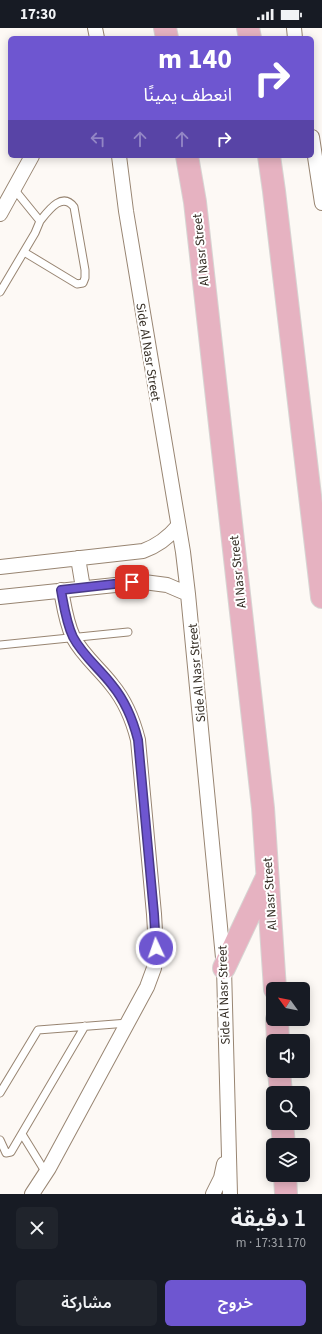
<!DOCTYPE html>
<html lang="ar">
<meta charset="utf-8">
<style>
:root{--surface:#171b24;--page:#20242c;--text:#f1f3f6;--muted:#9ea1a6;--accent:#6e56d0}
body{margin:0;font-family:"Source Sans 3","Noto Sans Arabic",sans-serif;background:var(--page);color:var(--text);direction:rtl;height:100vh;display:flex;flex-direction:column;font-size:15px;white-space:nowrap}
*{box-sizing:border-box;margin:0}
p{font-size:13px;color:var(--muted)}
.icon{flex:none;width:22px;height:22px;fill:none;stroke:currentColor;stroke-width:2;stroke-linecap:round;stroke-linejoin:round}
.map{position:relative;height:1166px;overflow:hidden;direction:ltr}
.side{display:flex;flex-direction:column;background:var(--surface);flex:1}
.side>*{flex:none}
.hud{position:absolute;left:8px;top:8px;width:306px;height:122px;border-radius:6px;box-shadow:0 2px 10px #0003;direction:rtl;background:#6e56d0;color:#fff;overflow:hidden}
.needle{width:26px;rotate:303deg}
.fabs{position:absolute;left:266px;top:954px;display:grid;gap:8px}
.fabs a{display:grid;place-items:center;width:44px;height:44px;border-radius:6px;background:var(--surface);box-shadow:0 2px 10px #0003;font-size:20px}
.pin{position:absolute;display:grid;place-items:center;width:34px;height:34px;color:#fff;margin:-17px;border-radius:8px;box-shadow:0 2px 6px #0006}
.me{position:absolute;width:44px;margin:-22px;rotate:357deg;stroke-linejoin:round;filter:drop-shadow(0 0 3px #0008)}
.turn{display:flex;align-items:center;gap:14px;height:84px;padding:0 16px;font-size:18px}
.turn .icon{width:52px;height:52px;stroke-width:2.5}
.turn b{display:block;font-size:28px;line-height:34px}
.lanes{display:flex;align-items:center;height:38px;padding:0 16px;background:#0003;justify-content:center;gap:20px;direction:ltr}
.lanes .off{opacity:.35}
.round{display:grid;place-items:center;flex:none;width:42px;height:42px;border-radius:6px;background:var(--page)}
.summary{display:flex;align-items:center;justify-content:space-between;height:68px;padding:0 16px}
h1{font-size:24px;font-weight:600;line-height:30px}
.button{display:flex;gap:8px;margin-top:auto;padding:8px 16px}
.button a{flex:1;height:46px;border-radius:6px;background:var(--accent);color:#fff;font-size:16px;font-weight:600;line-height:46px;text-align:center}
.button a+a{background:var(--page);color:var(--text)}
.status{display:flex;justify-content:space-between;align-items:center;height:28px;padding:0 20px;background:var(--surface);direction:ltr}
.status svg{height:11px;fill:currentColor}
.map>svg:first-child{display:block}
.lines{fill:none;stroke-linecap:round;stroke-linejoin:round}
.lane-casing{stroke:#988572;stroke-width:9}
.street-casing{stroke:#988572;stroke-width:16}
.primary-casing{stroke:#d7d5d3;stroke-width:24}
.lane{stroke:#fff;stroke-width:7}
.street{stroke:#fff;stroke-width:14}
.primary{stroke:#e6b2c1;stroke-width:22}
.route-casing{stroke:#483887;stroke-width:10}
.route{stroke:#6e56d0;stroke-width:7}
.labels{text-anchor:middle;stroke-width:4;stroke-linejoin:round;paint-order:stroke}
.street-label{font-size:13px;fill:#352e25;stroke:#fff}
</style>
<div class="status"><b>17:30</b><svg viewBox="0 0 49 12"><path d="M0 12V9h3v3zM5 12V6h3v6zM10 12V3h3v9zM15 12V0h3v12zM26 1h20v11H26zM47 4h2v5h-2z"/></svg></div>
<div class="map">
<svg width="322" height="1166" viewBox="0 0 322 1166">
<rect width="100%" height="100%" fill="#fdf9f5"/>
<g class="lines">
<!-- lane casing -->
<g class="lane-casing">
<path id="lane" d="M 24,224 L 77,256 L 83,255 L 85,250 L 85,242 L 74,179 C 62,163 48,183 40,193
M 0,264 L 35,205 L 40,193 L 14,161
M 0,617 L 128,604
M 0,1065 L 38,1002 L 128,995
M 22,1106 L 46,1145
M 0,1112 L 6,1125 L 11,1124 L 85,998"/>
</g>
<!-- street casing -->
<g class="street-casing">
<path id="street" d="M 95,0 L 97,10
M 294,0 L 295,10
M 312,109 L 322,175
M 119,128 L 126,183 L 183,524 L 188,566 L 224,940 L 230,1166
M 0,186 L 32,128
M 78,530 L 83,560
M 0,539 L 143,523 C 157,518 168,510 178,498
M 0,569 L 144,554 L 167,557 L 188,566
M 32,1166 L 49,1140 L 147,959 L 154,940 L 156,920 L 154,886 L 138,712 C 133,692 126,674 112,657 C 100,641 83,628 73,609 C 66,594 64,578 61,562
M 213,1166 L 221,1150 L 224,1136"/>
</g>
<!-- primary casing -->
<g class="primary-casing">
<path id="primary" d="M 165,0 L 167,10
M 248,0 L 250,10
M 187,128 L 195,174 L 263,780 L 275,961
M 269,128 L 274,163 L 322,569
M 224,940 L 267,849
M 277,991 L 278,1013
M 279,1043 L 281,1065
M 282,1095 L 284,1117
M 285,1147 L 286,1166"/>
</g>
<!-- lane -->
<use href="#lane" class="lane"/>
<!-- street -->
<use href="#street" class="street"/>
<!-- primary -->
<use href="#primary" class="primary"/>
</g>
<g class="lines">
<!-- route casing -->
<g class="route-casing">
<path id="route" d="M 132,554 L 61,562 C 64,578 66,594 73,609 C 83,628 100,641 112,657 C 126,674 133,692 138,712 L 154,886 L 156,920"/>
</g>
<!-- route -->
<use href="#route" class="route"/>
</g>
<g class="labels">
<!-- street labels -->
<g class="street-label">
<text transform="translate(200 222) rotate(-96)" y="5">Al Nasr Street</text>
<text transform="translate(149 324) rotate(81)" y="5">Side Al Nasr Street</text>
<text transform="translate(237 544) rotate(-96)" y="5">Al Nasr Street</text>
<text transform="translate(196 645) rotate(-95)" y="5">Side Al Nasr Street</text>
<text transform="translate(269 866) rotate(-94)" y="5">Al Nasr Street</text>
<text transform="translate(223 967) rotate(-92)" y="5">Side Al Nasr Street</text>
</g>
</g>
</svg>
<div class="fabs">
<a><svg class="needle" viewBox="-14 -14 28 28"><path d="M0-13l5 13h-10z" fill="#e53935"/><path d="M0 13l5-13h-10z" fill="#9ea1a6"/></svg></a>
<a><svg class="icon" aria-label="sound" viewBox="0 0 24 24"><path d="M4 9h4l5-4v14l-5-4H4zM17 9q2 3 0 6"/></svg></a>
<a><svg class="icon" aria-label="search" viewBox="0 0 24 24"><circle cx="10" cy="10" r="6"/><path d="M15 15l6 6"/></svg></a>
<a><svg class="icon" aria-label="layers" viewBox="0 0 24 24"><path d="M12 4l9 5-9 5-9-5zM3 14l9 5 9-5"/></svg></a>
</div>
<div class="pin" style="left:132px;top:554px;background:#d93025"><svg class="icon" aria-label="arrive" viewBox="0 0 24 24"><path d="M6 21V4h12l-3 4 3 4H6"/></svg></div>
<svg class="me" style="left:156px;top:920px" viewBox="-20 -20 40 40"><circle r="17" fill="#6e56d0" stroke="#fff" stroke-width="3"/><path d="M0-11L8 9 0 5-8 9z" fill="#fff"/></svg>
<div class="hud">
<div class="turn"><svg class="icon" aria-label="right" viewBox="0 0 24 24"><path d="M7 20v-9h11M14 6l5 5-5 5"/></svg><div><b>140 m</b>انعطف يمينًا</div></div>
<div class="lanes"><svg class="icon off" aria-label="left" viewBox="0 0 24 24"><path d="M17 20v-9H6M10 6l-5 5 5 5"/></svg><svg class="icon off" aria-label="ahead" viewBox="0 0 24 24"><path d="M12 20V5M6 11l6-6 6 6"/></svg><svg class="icon off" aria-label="ahead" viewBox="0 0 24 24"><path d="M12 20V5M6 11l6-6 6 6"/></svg><svg class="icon" aria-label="right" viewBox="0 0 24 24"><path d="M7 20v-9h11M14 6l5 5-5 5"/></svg></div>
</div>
</div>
<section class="side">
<div class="summary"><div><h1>1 دقيقة</h1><p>170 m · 17:31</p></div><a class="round"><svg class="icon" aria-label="close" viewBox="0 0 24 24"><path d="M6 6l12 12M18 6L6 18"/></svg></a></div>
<div class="button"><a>خروج</a><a>مشاركة</a></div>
</section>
